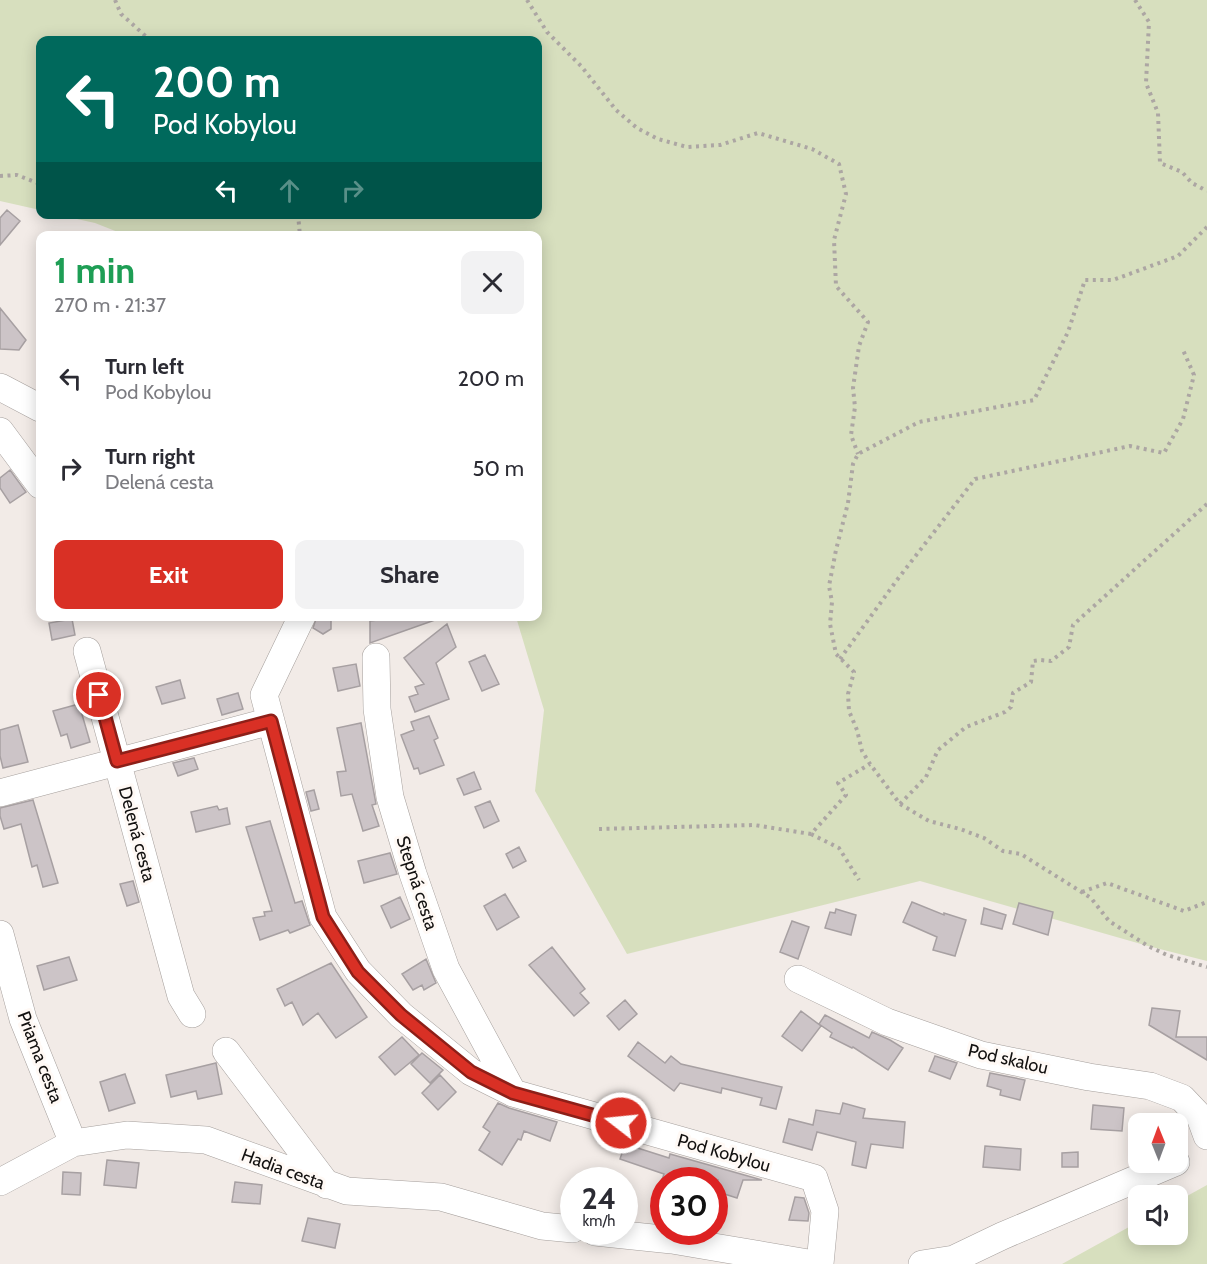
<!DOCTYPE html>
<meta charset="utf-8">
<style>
:root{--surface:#fff;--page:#f2f2f3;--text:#2b2b33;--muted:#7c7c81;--accent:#d93025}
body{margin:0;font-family:Cabin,sans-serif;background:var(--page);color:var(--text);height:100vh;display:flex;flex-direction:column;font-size:22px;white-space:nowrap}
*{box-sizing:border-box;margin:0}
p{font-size:20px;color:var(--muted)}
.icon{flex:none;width:33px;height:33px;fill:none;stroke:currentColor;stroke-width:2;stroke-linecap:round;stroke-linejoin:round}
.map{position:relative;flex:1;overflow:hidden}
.sheet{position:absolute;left:36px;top:231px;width:506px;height:390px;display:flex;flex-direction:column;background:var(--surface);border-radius:12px;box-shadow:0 3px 15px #0003}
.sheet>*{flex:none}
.guide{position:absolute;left:36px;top:36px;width:506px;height:183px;border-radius:12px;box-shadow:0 3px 15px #0003;background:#00695c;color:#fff;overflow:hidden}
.needle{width:39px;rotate:359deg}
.tools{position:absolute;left:1128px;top:1113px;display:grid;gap:12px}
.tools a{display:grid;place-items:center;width:60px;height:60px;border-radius:12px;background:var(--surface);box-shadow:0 3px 15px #0003;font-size:30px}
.speed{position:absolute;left:560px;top:1167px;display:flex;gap:12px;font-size:30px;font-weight:700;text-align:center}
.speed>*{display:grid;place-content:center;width:78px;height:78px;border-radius:50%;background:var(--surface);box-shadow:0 3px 15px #0003;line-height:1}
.speed small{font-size:15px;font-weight:400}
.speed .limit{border:9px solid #d22;background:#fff;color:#111}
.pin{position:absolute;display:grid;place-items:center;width:51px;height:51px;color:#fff;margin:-26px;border:3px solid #fff;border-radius:50%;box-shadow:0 2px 6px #0007}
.me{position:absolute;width:66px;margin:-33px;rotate:286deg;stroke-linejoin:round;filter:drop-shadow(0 0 4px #0008)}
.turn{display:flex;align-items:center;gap:21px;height:126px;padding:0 18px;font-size:27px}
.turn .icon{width:78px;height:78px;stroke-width:2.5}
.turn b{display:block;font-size:42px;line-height:51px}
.lanes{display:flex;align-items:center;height:57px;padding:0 18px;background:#0003;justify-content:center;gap:30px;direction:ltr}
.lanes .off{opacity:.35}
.round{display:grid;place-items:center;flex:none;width:63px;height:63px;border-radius:12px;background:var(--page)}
.head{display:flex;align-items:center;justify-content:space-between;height:102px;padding:0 18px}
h1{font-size:36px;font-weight:700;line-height:45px;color:#1e9e55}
.button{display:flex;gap:12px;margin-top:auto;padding:12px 18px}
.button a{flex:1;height:69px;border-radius:12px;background:var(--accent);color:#fff;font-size:24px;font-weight:700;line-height:69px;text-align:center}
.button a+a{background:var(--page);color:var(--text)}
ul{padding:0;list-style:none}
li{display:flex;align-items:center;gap:18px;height:90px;padding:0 18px}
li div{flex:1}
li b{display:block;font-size:22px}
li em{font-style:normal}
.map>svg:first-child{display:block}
.green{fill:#d7dfbe}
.building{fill:#ccc4c7;stroke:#a7a0a2;stroke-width:1.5}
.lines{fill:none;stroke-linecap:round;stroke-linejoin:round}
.minor-casing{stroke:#a59f9c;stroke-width:28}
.path{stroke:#aca6a3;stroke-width:4;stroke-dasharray:3 4.5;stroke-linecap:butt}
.minor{stroke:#fff;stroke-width:27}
.route-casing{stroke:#8d1f18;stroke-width:15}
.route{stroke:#d93025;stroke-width:10}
.labels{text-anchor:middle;stroke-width:6;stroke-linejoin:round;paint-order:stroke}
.street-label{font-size:18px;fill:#131110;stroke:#fff9f5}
</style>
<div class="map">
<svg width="1207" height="1264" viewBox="0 0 1207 1264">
<rect width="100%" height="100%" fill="#f2ebe7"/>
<!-- green -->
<path class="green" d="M 0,0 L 1207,0 L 1207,961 L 1148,946 L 920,881 L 627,954 L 535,791 L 544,710 L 516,617 L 537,616 L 537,236 L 128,236 L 95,223 L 59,215 L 537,214 L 537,40 L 40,40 L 40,210 L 0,201 Z
M 1207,1185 L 1207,1264 L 1062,1264 L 1138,1222 L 1138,1234 L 1178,1234 L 1178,1201 Z"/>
<!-- building -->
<path class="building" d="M 7,210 L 20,221 L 0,245 L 0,218 Z
M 0,308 L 26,340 L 19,350 L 0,349 Z
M 10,470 L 26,492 L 10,503 L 0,488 L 0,478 Z
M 317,616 L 331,616 L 331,629 L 323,634 L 313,628 Z
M 408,616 L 434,616 L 435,620 L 370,643 L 370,621 Z
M 72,619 L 75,635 L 52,640 L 49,623 Z
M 447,624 L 456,647 L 436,663 L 449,699 L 415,712 L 409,697 L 418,694 L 415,687 L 424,684 L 404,658 Z
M 485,655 L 499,684 L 482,691 L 469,662 Z
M 356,664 L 360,686 L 338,691 L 333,668 Z
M 180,680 L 185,698 L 162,704 L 156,687 Z
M 238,693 L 243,709 L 222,715 L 217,699 Z
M 79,704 L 90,742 L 71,748 L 67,734 L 61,736 L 53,711 Z
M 429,716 L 438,738 L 434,740 L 444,765 L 420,774 L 418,768 L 414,769 L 401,735 L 414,730 L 411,722 Z
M 361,723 L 376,804 L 372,805 L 379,826 L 363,831 L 352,794 L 341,796 L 337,772 L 346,771 L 337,728 Z
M 18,725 L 28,762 L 3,768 L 0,756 L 0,730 Z
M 194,758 L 198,769 L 178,776 L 173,763 Z
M 474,772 L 481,789 L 464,795 L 457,779 Z
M 314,790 L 319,809 L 311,811 L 306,792 Z
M 33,800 L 58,883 L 43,887 L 37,865 L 32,867 L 21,824 L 4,829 L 0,816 L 0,808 Z
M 490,801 L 499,821 L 484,828 L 475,807 Z
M 217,806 L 219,810 L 227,808 L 230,824 L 196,832 L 191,812 Z
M 270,821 L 295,903 L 302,901 L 310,925 L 290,933 L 288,930 L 260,940 L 253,918 L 265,916 L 264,912 L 272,911 L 246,827 Z
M 519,847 L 526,861 L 513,868 L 506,854 Z
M 390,853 L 397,874 L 364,883 L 358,861 Z
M 133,881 L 139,902 L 127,906 L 120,884 Z
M 505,894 L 519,917 L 497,930 L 484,906 Z
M 400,897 L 410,919 L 391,928 L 381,906 Z
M 912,902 L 944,915 L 944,913 L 966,920 L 955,956 L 933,950 L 937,937 L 903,922 Z
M 1019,903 L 1053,912 L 1048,935 L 1013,924 Z
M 984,908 L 1006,915 L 1002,929 L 981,924 Z
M 836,909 L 856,915 L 851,935 L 825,928 L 830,912 L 835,913 Z
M 792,921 L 809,927 L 798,959 L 780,952 Z
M 552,947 L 585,989 L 580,993 L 589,1003 L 574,1016 L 529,965 Z
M 69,957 L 77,980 L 44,990 L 37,966 Z
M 426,959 L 436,983 L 424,990 L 422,985 L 413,990 L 402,974 Z
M 331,963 L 367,1017 L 336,1038 L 318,1013 L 303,1025 L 292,1002 L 285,1006 L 277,989 Z
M 625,1000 L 637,1014 L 619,1030 L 607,1016 Z
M 1152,1008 L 1180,1011 L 1176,1037 L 1207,1037 L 1207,1060 L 1149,1025 Z
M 801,1011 L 821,1026 L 802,1051 L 782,1036 Z
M 825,1015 L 869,1038 L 872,1032 L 890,1040 L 903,1048 L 888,1070 L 853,1047 L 852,1048 L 830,1037 L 832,1033 L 819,1024 Z
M 402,1037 L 419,1055 L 395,1075 L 379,1057 Z
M 638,1042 L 665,1063 L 671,1056 L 681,1064 L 782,1087 L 776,1109 L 760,1105 L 762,1098 L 722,1088 L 721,1093 L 680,1083 L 674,1091 L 628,1056 Z
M 422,1053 L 443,1070 L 430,1083 L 411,1064 Z
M 935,1056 L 957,1063 L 950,1079 L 929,1071 Z
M 216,1063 L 222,1094 L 198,1099 L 196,1091 L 171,1097 L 166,1075 Z
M 990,1073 L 1025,1080 L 1020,1100 L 1000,1095 L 1001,1090 L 987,1086 Z
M 125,1074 L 135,1103 L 109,1111 L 100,1082 Z
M 440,1075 L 456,1092 L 438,1110 L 422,1093 Z
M 498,1103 L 509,1108 L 557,1122 L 550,1141 L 524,1131 L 521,1140 L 518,1139 L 502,1165 L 479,1150 L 490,1132 L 483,1127 Z
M 843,1103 L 865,1109 L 863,1118 L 905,1122 L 903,1148 L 871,1144 L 866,1168 L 852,1165 L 856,1142 L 817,1132 L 812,1150 L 783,1142 L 789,1119 L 813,1125 L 816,1110 L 840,1114 Z
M 1093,1105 L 1124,1108 L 1122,1131 L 1091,1129 Z
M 625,1144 L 669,1158 L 670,1154 L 762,1180 L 743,1180 L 737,1198 L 715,1191 L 718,1180 L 662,1180 L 664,1174 L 620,1159 Z
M 985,1146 L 1021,1149 L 1020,1170 L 983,1167 Z
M 1078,1152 L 1078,1167 L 1062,1167 L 1062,1153 Z
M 107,1160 L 139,1163 L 136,1188 L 104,1185 Z
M 63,1172 L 81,1173 L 80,1195 L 62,1194 Z
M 235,1182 L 262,1185 L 260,1204 L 232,1202 Z
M 795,1197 L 804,1198 L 809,1213 L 808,1221 L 789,1220 Z
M 308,1218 L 340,1224 L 335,1248 L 302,1241 Z"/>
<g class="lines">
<!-- minor casing -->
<g class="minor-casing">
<path id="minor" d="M 0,387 L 40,408
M 0,431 L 40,485
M 302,616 L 264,695 L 323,917 L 358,971 L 401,1015 L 471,1072 L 513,1093 L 814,1178 L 825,1211 L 820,1264
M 87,651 L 181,996 L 192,1014
M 376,657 L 377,709 L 390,797 L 413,874 L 446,969 L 513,1093
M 0,793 L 271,721
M 0,934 L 23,1019 L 73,1143
M 798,979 L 887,1022 L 981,1055 L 1089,1077 L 1150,1086 L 1182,1098 L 1200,1117 L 1207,1136
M 226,1051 L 327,1185
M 0,1182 L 73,1143 L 127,1135 L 206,1140 L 347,1191 L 441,1197 L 542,1226 L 573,1229
M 595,1232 L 672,1240 L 814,1264
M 922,1264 L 954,1259 L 1002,1236 L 1176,1162"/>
</g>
<!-- path -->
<path class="path" d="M 115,0 L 121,14 L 150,40
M 527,0 L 547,32 L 581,66 L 616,110 L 637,128 L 658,139 L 687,147 L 720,145 L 758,133 L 812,149 L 839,164 L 846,194 L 834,240 L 836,286 L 868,322 L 859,346 L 853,388 L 855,407 L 851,435 L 858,454
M 1135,0 L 1149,22 L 1146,83 L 1158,113 L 1160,163 L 1182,172 L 1192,183 L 1207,191
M 0,176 L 17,175 L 40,184
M 298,214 L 300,236
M 1207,227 L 1178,256 L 1113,280 L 1085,280 L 1068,332 L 1034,400 L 919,422 L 858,454 L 853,464 L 848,503 L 836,550 L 829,586 L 832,602 L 830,624 L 836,654 L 854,672 L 848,694 L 849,711 L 857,730 L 862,751 L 870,764 L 900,804 L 929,821 L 960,829 L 984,838 L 1003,851 L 1021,854 L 1091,898 L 1109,921 L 1148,946 L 1167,955 L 1207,967
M 840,659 L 897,580 L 975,479 L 1130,446 L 1164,453 L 1183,419 L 1194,375 L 1183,350
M 900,804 L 926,777 L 938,750 L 966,727 L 1005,712 L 1011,707 L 1013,693 L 1031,682 L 1033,661 L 1040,660 L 1051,661 L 1069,647 L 1073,625 L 1207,504
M 599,829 L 754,825 L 811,834 L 846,795 L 838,783 L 870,764
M 811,834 L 839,848 L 859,880
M 1082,892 L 1107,883 L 1184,911 L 1207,902"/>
<!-- minor -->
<use href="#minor" class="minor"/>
</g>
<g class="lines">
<!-- route casing -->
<g class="route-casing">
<path id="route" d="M 99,695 L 117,761 L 271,721 L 323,917 L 358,972 L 401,1015 L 471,1072 L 513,1093 L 621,1123"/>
</g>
<!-- route -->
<use href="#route" class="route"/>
</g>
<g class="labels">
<!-- street labels -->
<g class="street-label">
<text transform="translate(137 834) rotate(75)" y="6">Delená cesta</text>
<text transform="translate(417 883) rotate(72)" y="6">Stepná cesta</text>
<text transform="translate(40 1057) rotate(69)" y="6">Priama cesta</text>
<text transform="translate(1008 1059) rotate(13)" y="6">Pod skalou</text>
<text transform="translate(724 1153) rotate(16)" y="6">Pod Kobylou</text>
<text transform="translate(283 1169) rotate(20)" y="6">Hadia cesta</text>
</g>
</g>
</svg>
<div class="tools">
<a><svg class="needle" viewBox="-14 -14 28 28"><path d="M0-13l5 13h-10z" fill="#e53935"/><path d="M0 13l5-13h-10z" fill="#7c7c81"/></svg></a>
<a><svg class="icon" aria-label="sound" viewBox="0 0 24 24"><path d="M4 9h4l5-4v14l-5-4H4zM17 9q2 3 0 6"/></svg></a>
</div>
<div class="speed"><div>24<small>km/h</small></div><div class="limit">30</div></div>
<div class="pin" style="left:99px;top:695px;background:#d93025"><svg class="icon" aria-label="arrive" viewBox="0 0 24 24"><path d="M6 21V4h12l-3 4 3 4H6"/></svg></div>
<svg class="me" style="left:621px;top:1123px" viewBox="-20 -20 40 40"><circle r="17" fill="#d93025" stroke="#fff" stroke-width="3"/><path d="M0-11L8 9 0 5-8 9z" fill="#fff"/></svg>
<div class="guide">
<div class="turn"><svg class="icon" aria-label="left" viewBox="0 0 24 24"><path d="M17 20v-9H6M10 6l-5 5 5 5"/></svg><div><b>200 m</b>Pod Kobylou</div></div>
<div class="lanes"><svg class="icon" aria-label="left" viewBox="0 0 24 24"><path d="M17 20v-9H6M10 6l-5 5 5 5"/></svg><svg class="icon off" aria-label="ahead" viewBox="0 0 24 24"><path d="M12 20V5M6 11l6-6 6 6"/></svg><svg class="icon off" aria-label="right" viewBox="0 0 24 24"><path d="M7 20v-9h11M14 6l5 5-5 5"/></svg></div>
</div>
<section class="sheet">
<div class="head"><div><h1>1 min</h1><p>270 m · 21:37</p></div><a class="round"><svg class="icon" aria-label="close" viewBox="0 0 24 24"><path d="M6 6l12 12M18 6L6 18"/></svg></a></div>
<ul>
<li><svg class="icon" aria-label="left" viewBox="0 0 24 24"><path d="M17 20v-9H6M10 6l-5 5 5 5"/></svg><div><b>Turn left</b><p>Pod Kobylou</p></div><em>200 m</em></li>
<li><svg class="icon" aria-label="right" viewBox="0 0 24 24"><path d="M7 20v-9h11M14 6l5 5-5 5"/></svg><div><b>Turn right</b><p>Delená cesta</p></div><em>50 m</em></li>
</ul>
<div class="button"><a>Exit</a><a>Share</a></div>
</section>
</div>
